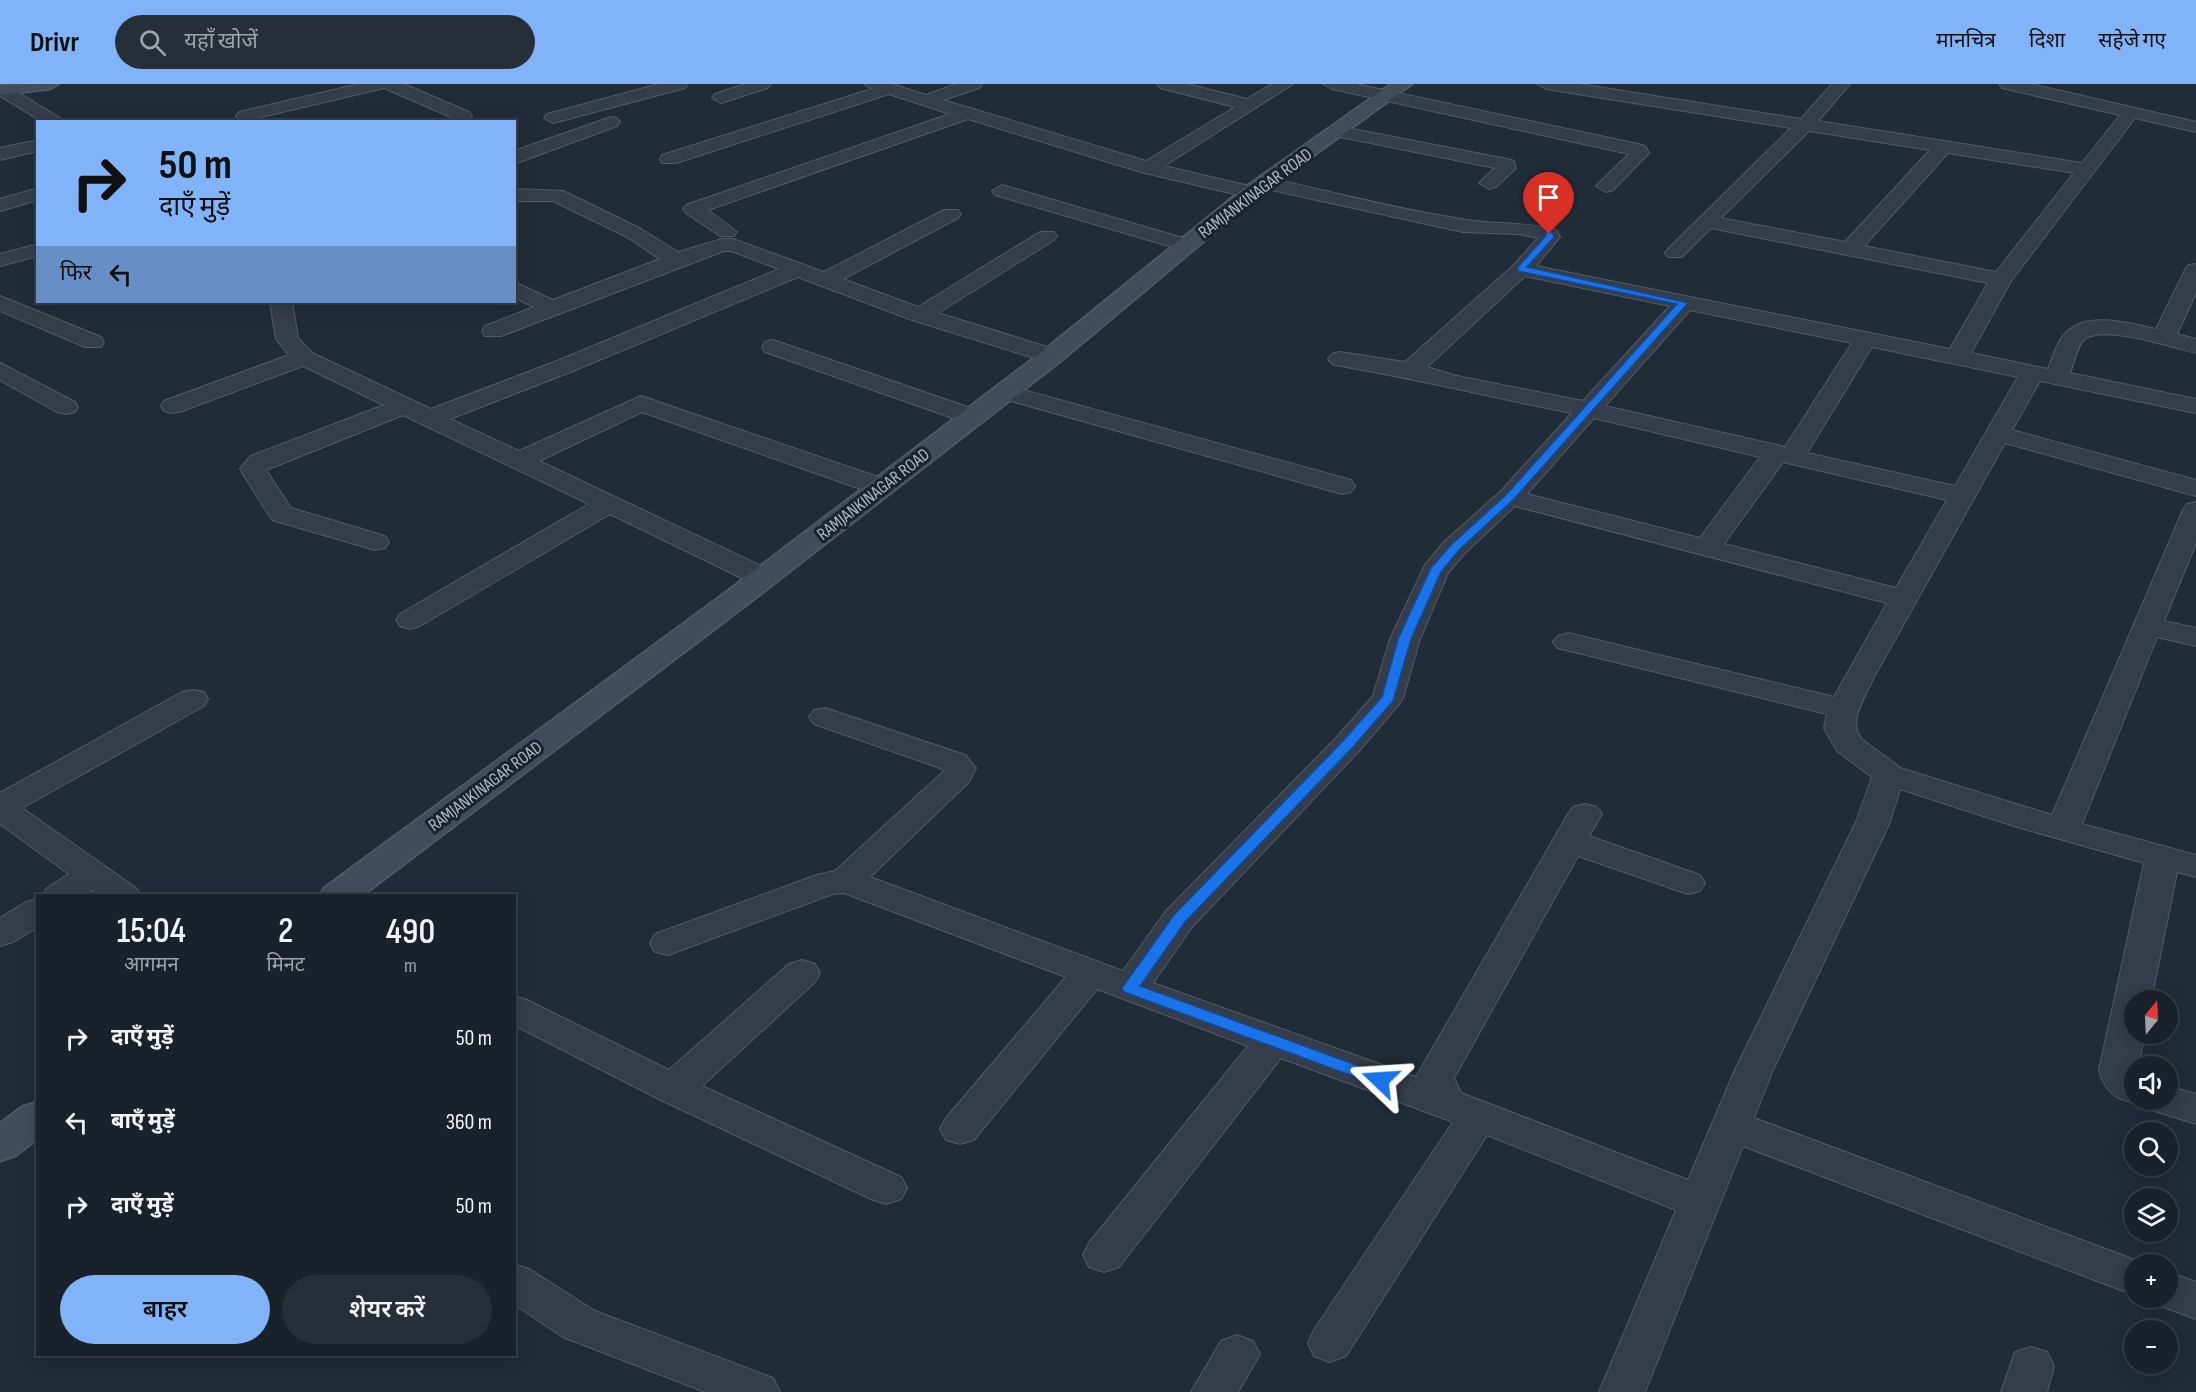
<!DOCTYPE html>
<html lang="hi">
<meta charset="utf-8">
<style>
:root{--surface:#19212b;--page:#262e37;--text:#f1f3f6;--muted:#9fa3a9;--line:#373e47;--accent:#81b3f8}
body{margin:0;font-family:"Sofia Sans Condensed","Noto Sans Devanagari",sans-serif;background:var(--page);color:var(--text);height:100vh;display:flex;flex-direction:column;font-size:22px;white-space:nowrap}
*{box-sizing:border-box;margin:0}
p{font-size:20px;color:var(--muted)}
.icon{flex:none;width:33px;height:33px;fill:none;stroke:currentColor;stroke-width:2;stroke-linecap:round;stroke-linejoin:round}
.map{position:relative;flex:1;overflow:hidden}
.drawer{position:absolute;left:36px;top:810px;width:480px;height:462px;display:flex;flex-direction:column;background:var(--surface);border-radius:0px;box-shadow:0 3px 15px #0003,0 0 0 2px var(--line)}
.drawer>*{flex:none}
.guide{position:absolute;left:36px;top:36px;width:480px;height:183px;border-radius:0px;box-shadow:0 3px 15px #0003,0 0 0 2px var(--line);background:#81b3f8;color:#111;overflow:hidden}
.needle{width:39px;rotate:18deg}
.controls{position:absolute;left:2124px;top:906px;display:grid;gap:12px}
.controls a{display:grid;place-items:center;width:54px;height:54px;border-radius:50%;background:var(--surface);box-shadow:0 3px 15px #0003,0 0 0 2px var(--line);font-size:30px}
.pin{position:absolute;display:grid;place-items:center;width:51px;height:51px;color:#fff;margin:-62px -26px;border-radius:50% 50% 50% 0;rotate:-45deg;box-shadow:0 0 6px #0007}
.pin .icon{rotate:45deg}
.me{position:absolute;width:66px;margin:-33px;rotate:290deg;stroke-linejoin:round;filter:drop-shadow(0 0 4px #0008)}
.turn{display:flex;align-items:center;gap:21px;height:126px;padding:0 24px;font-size:27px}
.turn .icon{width:78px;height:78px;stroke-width:2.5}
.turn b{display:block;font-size:42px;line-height:51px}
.then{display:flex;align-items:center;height:57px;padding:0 24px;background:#0003;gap:12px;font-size:22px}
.eta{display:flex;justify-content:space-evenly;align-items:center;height:102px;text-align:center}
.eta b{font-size:36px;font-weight:600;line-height:42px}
.cta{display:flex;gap:12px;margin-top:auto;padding:12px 24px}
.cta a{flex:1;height:69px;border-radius:36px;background:var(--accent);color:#111;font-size:24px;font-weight:600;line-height:69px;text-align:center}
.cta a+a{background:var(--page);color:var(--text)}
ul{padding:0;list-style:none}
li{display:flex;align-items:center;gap:18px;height:84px;padding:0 24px}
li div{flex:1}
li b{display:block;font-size:22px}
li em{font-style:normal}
header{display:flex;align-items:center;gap:36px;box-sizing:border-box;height:84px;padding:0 30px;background:var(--accent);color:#111}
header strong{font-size:28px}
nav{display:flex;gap:33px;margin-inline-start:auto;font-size:21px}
.search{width:420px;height:54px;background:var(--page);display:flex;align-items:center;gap:15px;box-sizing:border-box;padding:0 21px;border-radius:33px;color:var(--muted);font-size:22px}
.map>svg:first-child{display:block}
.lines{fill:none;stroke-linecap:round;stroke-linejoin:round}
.street-casing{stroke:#525b67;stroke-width:2}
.secondary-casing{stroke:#525b67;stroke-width:3}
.street{fill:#343d49;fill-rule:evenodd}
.secondary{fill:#424d5c;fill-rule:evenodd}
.route{fill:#1a73e8;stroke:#114b97;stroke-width:1.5}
.labels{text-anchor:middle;stroke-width:6;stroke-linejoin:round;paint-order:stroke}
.street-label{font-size:18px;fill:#afb8c5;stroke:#1a232e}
</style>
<header>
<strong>Drivr</strong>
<div class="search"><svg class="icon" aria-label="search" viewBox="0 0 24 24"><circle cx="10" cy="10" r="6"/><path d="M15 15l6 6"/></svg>यहाँ खोजें</div>
<nav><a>मानचित्र</a><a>दिशा</a><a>सहेजे गए</a></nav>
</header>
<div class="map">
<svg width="2196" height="1308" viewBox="0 0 2196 1308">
<rect width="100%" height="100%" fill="#212c39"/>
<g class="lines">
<!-- street casing -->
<g class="street-casing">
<path id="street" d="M 359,0 L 404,0 L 469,28 L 472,32 L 467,38 L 447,38 L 451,33 L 384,4 L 257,34 L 260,38 L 240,38 L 236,32 L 239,28 Z
M 659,0 L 688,0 L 685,4 L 553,39 L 544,34 L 547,30 Z
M 745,0 L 771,0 L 768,4 L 721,19 L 712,14 L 715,10 Z
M 865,0 L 892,0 L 926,11 L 956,0 L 982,0 L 979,4 L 943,16 L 1146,77 L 1235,23 L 1160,4 L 1157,0 L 1187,0 L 1247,15 L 1272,0 L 1293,0 L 1164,82 L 1258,104 L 1261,108 L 1251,114 L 1141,88 L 968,35 L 708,126 L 737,148 L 734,152 L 720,152 L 686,129 L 683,125 L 686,121 L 950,30 L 889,10 L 676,79 L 662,79 L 660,75 L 662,71 L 872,5 Z
M 1323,0 L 1356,0 L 1638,60 L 1645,62 L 1649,69 L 1613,106 L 1606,108 L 1596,102 L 1629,70 L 1332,5 Z
M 1537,0 L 1579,0 L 1801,35 L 1832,0 L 1850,0 L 1818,37 L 2082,79 L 2120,31 L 2002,4 L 1999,0 L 2031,0 L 2196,38 L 2196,48 L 2135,34 L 2011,197 L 1971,269 L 2048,285 C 2053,273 2057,256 2068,247 C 2089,227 2132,240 2156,245 L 2185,186 L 2188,181 L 2196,180 L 2196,209 L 2177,250 L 2196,255 L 2196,269 C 2174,264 2104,240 2085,255 C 2077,261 2074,280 2070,289 L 2196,315 L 2196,329 L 2040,297 L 2012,346 L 2196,396 L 2196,412 L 2005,359 L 1874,593 C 1867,609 1846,640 1862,655 C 1873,666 1889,673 1900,684 L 2052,731 L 2183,426 L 2187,420 L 2196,418 L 2196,459 L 2164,537 L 2196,544 L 2196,562 L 2157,553 L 2082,740 L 2196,771 L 2196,793 L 2177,788 L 2151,916 L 2134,916 L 2134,950 L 2145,950 L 2138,982 L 2134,982 L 2134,1016 L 2168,1016 L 2168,1002 L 2196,1010 L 2196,1040 L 2152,1026 L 2147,1016 C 2122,1023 2105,1009 2099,986 L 2144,779 L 2014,742 L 1900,705 L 1890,738 L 1773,986 L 1754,1034 L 2146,1180 L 2134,1180 L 2134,1211 L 1743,1062 L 1645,1308 L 1599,1308 L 1676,1126 L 1487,1051 L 1346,1272 L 1330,1278 L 1314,1272 L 1308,1259 L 1314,1246 L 1453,1038 L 1281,974 L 1119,1183 L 1104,1188 L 1089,1183 L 1083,1171 L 1089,1159 L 1248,962 L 1097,905 L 974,1056 L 960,1060 L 946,1056 L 940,1045 L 946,1034 L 1066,893 L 844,809 L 833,810 L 668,871 L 655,868 L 650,859 L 655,850 L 817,791 L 835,787 L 943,688 L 943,685 L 814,640 L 809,633 L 814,626 L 825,624 L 965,671 L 976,684 L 969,698 L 870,793 L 1123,887 L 1166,827 L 1337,653 L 1373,612 L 1390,555 L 1425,481 L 1445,457 L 1501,407 L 1572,329 C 1494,314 1418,295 1340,282 L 1332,280 L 1328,275 L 1332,270 L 1340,268 L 1405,278 L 1514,181 L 1538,154 L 1518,150 L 1463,148 L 1257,103 L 1254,99 L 1257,95 L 1264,93 C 1329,107 1395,125 1461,135 C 1493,141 1523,137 1556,146 L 1560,153 L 1536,182 L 1950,265 L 1988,199 L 1711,144 L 1682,173 L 1668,173 L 1665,169 L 1668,165 L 1791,44 L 1546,5 ZM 1809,47 L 1930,66 L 1845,158 L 1721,134 ZM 1948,69 L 2074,89 L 1996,188 L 1864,162 ZM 1525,192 L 1670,222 L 1583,317 L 1457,292 L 1427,283 ZM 1690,226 L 1852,259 L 1785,363 L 1605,322 ZM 1872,263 L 2018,293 L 1955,402 L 1807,369 ZM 1594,334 L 1760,373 L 1700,454 L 1527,410 ZM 1783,378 L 1947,416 L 1896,504 L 1724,460 ZM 1515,422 L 1887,519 L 1834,613 L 1568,549 L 1558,552 L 1553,558 L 1558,564 L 1827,630 L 1824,644 L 1837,667 L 1872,693 L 1856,738 L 1735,986 L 1688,1096 L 1461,1009 L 1454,994 L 1578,772 L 1688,810 L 1700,807 L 1705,799 L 1700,791 L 1589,752 L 1602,730 L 1597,723 L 1585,720 L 1573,723 L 1568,730 L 1416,993 L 1153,899 L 1192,843 L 1359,667 L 1399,620 L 1403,614 L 1420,555 L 1448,489 L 1465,469 Z
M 0,1 L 8,2 L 66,38 L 43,38 L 0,12 Z
M 611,33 L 617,34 L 620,38 L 617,42 L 514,80 L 514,67 Z
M 1337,42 L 1507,75 L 1514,77 L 1516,84 L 1496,103 L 1489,105 L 1479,99 L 1495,84 L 1331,51 L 1328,47 L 1331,43 Z
M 38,56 L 38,67 L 0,76 L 0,64 Z
M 1002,101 L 1193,157 L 1196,161 L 1193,165 L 1186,167 L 995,111 L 992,107 Z
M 38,104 L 38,116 L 0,127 L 0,115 Z
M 514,105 L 563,107 L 641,145 L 678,168 L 722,155 L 733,155 L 824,188 L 944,126 L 958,126 L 961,130 L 958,134 L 843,195 L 918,223 L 1040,148 L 1054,148 L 1057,152 L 1054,156 L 938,229 L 1060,267 L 1064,272 L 1060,277 L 1044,277 L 912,236 L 798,193 L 573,287 L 450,335 L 519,367 L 641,312 L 890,397 L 894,403 L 890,409 L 881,411 L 872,409 L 642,328 L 539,377 L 774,488 L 778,494 L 774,500 L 764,502 L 754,500 L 610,430 L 420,542 L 410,545 L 400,542 L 396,536 L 400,530 L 589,420 L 403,331 L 266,386 L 291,424 L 385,452 L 389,458 L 385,464 L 375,466 L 272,436 L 240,385 L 251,372 L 384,321 L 303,282 L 182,327 L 173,329 L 164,327 L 161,322 L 164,317 L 289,271 L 276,255 L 270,218 L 292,218 L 298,254 L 312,269 L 431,325 L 557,277 L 779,185 L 731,167 L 724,167 L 501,252 L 485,252 L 482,247 L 485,242 L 534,223 L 514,213 L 514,198 L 553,216 L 660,175 L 627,153 L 553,117 L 514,117 Z
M 38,160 L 38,172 L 0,182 L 0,170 Z
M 0,212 L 101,253 L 104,258 L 101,263 L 85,263 L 0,227 Z
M 773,256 L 982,328 L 985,333 L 982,338 L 973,340 L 964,338 L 765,268 L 762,263 L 765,258 Z
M 0,279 L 75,318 L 78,323 L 75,328 L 66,330 L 57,328 L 0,296 Z
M 1005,301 L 1351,396 L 1355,402 L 1351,408 L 1342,410 L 997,313 L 993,308 L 997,303 Z
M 193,606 L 204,608 L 208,615 L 204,622 L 22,724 L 136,804 L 141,812 L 100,812 L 92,806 L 84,812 L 42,812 L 47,804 L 69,790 L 0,740 L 0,709 L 182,608 Z
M 38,815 L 38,843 L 13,858 L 0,862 L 0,834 L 26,818 Z
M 802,876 L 815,880 L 820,889 L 815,898 L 702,1002 L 901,1093 L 907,1104 L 901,1115 L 886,1120 L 871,1115 L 659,1015 L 514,941 L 514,912 L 527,916 L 669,986 L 789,880 Z
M 514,1180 L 529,1185 L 595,1227 L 773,1294 L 780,1308 L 705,1308 L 563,1253 L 514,1220 Z
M 2168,1188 L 2196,1198 L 2196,1235 L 2153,1219 L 2150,1214 L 2168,1214 Z
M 1237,1251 L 1253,1257 L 1260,1270 L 1238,1308 L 1191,1308 L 1221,1257 Z
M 2031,1263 L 2047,1268 L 2054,1282 L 2047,1308 L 2001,1308 L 2015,1268 Z"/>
</g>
<!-- secondary casing -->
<g class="secondary-casing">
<path id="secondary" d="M 59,0 L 50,5 L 0,11 L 0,1 Z
M 1391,0 L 1412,0 L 1258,112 L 1061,277 L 744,523 L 362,812 L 319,812 L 324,804 L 722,511 L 1043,267 L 1244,104 Z
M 38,1018 L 38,1055 L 15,1072 L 0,1077 L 0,1039 L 23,1022 Z"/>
</g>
<!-- street -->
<use href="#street" class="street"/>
<!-- secondary -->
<use href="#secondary" class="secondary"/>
</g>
<!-- route -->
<path class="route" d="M 1546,148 L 1552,148 L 1554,153 L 1527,183 L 1688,219 L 1514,415 L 1459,466 L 1441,488 L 1411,555 L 1393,617 L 1353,663 L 1185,838 L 1140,902 L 1386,992 L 1389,996 L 1386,1000 L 1380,1002 L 1124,908 L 1122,904 L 1174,831 L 1343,657 L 1382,613 L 1398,555 L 1431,484 L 1451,461 L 1506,411 L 1677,220 L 1518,187 L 1518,183 L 1545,153 Z"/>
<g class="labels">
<!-- street labels -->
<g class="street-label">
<text transform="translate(1255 109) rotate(-37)" y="6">RAMJANKINAGAR ROAD</text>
<text transform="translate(873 410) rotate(-38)" y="6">RAMJANKINAGAR ROAD</text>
<text transform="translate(485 702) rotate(-37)" y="6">RAMJANKINAGAR ROAD</text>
</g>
</g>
</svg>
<div class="controls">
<a><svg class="needle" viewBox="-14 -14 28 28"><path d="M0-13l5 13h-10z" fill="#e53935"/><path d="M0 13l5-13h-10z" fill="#9fa3a9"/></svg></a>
<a><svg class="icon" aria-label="sound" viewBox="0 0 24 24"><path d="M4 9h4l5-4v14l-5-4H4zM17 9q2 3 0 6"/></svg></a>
<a><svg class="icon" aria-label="search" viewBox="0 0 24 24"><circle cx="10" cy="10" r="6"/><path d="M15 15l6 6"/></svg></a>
<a><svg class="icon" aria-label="layers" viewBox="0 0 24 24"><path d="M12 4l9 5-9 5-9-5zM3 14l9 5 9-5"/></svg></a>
<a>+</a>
<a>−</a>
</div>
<div class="pin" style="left:1549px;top:150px;background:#d93025"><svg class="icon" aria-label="arrive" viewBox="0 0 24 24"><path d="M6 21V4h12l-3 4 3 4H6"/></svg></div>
<svg class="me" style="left:1380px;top:996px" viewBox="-20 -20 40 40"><path d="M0-17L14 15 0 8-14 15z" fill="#1a73e8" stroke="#fff" stroke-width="4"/></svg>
<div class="guide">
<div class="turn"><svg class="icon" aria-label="right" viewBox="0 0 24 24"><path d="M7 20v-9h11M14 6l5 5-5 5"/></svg><div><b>50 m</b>दाएँ मुड़ें</div></div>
<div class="then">फिर<svg class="icon" aria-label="left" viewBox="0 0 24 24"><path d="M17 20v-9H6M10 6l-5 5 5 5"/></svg></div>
</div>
<section class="drawer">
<div class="eta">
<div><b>15:04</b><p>आगमन</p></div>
<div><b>2</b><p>मिनट</p></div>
<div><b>490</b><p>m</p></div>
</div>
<ul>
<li><svg class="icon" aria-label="right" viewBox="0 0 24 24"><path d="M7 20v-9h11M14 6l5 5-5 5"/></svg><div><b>दाएँ मुड़ें</b></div><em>50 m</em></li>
<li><svg class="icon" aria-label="left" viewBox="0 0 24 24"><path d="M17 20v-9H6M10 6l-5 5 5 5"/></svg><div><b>बाएँ मुड़ें</b></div><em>360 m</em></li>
<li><svg class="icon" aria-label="right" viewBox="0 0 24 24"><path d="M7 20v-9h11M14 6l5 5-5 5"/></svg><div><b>दाएँ मुड़ें</b></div><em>50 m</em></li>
</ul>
<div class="cta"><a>बाहर</a><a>शेयर करें</a></div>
</section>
</div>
